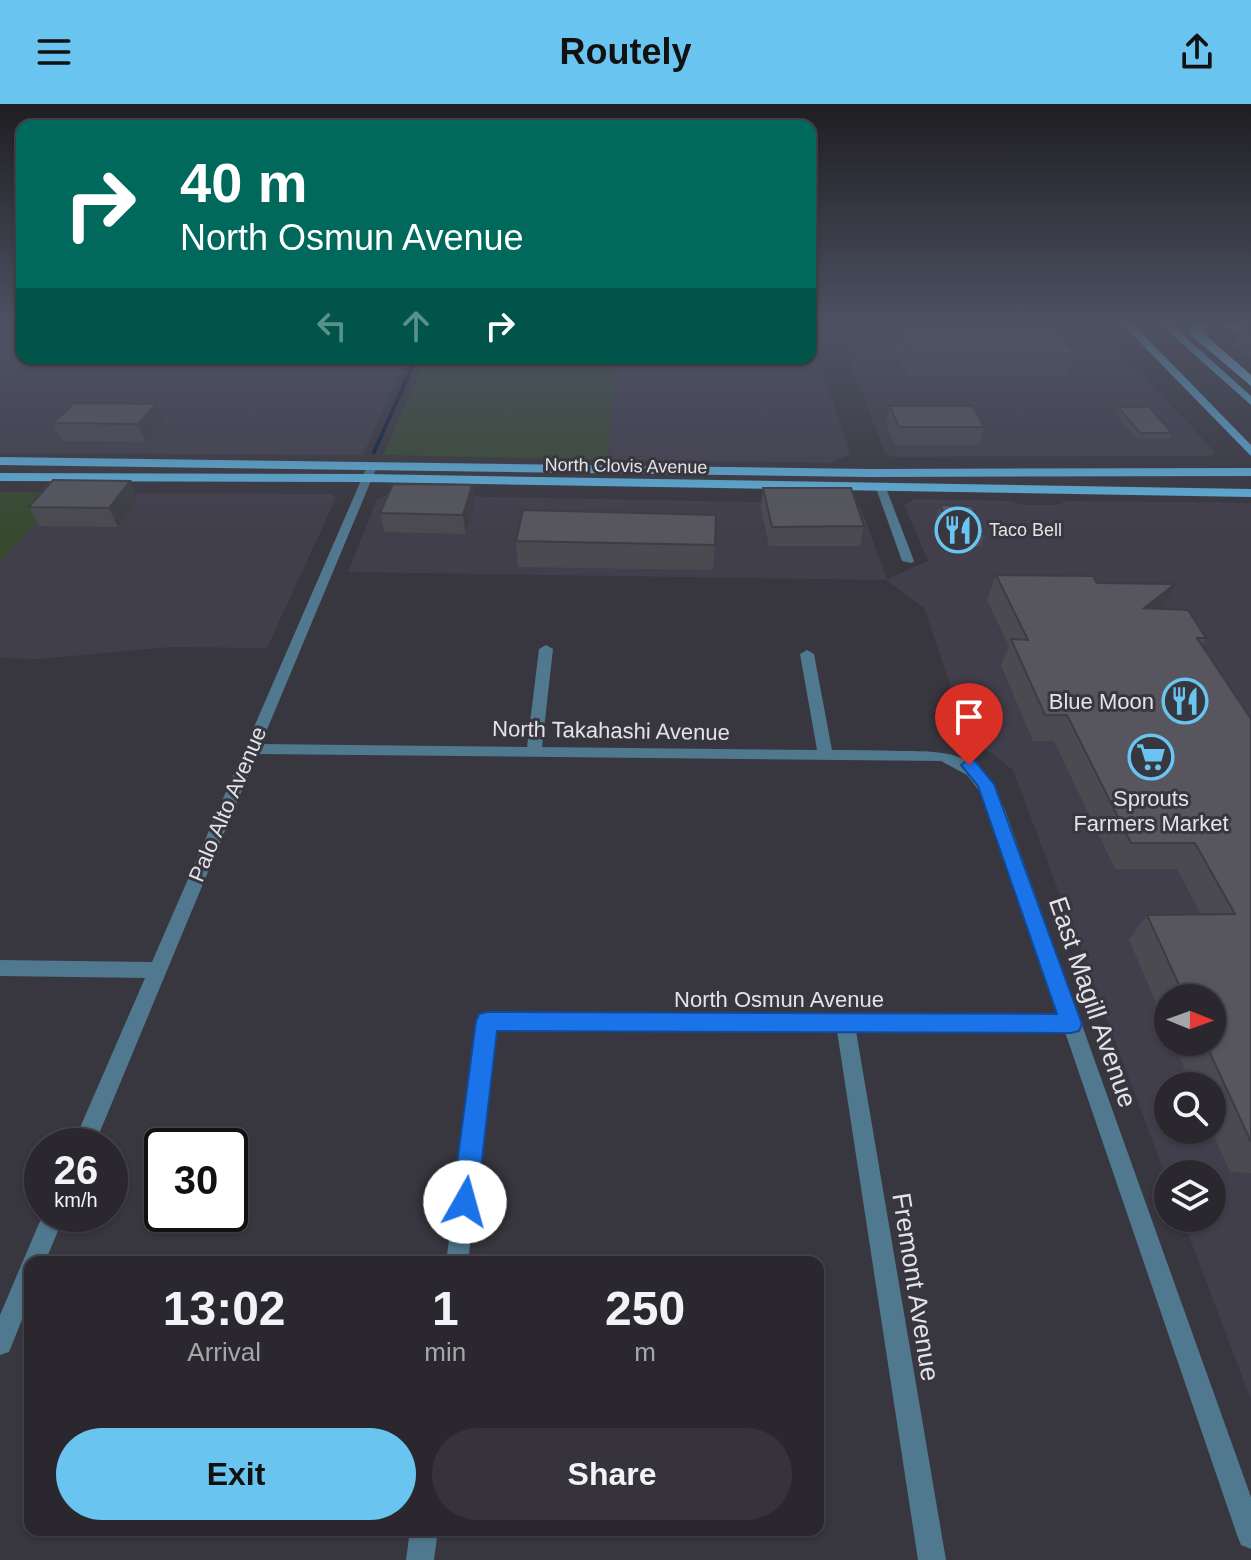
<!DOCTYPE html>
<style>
:root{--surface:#2a282e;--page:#36343a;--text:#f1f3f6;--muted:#a5a6aa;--line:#46444a;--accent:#69c4f0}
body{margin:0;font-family:Helvetica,sans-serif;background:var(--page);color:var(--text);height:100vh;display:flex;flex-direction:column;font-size:30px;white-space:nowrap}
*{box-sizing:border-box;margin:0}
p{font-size:26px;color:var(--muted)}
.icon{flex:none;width:44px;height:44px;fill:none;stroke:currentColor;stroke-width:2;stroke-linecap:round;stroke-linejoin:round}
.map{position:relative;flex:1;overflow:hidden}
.side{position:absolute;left:24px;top:1152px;width:800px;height:280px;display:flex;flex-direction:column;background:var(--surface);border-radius:16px;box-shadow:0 2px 6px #0004,0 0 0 2px var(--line)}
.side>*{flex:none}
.banner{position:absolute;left:16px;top:16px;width:800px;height:244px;border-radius:16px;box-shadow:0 2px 6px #0004,0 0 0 2px var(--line);background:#00695c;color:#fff;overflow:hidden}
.needle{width:52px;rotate:91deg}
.controls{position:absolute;left:1154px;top:880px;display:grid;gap:16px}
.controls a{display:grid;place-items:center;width:72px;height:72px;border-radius:50%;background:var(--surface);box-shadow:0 2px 6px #0004,0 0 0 2px var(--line);font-size:40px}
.speed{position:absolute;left:24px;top:1024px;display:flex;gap:16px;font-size:40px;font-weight:700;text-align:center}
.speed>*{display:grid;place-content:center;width:104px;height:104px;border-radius:50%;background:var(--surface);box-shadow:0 2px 6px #0004,0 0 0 2px var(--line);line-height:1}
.speed small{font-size:20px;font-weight:400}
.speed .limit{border:4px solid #111;border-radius:12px;background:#fff;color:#111}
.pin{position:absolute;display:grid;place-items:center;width:68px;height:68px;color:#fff;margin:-82px -34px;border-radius:50% 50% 50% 0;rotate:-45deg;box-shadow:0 0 8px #0007}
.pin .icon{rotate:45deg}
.me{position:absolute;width:88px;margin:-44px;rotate:7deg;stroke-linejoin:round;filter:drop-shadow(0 0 6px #0008)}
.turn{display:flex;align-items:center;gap:28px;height:168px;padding:0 32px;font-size:36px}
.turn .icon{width:104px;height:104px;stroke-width:2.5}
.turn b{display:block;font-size:56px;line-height:68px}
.lanes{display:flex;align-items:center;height:76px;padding:0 32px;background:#0003;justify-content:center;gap:40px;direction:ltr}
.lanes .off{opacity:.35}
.eta{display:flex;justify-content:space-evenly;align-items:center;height:136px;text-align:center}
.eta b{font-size:48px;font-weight:700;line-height:56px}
.primary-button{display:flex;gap:16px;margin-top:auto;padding:16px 32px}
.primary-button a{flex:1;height:92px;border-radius:48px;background:var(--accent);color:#111;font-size:32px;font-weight:700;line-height:92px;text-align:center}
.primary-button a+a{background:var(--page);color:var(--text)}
header{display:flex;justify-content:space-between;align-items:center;height:104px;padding:0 32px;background:var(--accent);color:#111;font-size:36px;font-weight:700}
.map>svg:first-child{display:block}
.built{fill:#423f4c;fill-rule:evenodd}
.green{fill:#374a30}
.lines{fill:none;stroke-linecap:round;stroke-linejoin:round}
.stream{stroke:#091f3d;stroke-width:4}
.minor{fill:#50788e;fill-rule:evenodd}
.primary{fill:#60b6e3;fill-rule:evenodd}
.motorway{fill:#7cccf8;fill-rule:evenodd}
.wall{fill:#4b4a51}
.shaded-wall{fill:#3d3c42}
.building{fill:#57565e;stroke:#3d3c42;stroke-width:2}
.route{fill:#1a73e8;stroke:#114b97;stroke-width:2}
.labels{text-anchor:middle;stroke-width:6;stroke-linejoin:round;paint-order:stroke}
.far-street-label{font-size:18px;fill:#e3e2e7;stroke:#38363e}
.far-poi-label{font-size:18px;fill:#e3e2e7;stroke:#38363e;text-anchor:start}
.poi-label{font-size:22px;fill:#e3e2e7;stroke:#38363e;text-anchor:end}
.street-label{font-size:22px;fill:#e3e2e7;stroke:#38363e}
.near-street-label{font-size:26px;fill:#e3e2e7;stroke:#38363e}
</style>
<header><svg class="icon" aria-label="menu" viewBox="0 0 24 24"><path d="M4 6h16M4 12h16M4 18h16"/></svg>Routely<svg class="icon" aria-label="share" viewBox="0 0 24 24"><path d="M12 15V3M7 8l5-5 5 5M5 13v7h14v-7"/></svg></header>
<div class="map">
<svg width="1251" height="1456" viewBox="0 0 1251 1456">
<rect width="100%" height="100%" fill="#38363e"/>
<!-- built -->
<path class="built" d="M 0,221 L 22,221 L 22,254 L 406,254 L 363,351 L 0,349 Z
M 836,221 L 1100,227 L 1216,349 L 1210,352 L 893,353 L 885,349 Z
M 810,232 L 851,350 L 831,359 L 608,356 L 615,254 L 810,254 Z
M 61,389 L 330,390 L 336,394 L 267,544 L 171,543 L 39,555 L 0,554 L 0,458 Z
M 388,391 L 853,400 L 861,404 L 887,475 L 928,457 L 904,401 L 915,395 L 1011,397 L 1023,401 L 1057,401 L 1067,397 L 1251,399 L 1251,1296 L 1182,1114 L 1212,1114 L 1212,1070 L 1168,1070 L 1168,1078 L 1013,666 L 983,643 L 971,642 L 924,504 L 886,476 L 348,468 L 377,395 ZM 1168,894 L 1212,894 L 1212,938 L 1168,938 ZM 1168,982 L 1212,982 L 1212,1026 L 1168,1026 Z"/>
<!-- green -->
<path class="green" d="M 426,254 L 615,254 L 608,356 L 383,351 Z
M 0,388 L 61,389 L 0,458 Z"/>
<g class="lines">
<!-- stream -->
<path class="stream" d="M 374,348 L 416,254"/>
<!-- minor -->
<path class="minor" d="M 369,358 L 378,360 L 261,640 L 527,643 L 539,545 L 546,541 L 553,545 L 542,643 L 817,646 L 800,550 L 807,546 L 814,550 L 832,646 C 855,646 878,646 901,647 C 957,647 980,650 1005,706 L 1251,1393 L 1251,1445 L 1241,1441 L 1237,1431 L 1065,928 L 856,927 L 946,1456 L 918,1456 L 837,927 L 496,925 L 468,1158 L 446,1158 L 480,911 L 487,909 L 1059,912 L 983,692 L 967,671 L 941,657 L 257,650 L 94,1042 L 72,1042 L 145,874 L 0,872 L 0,856 L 152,858 Z
M 877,382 L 886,384 L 914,457 L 912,459 L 902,457 L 876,384 Z
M 43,1110 L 65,1110 L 45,1158 L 30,1158 L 30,1196 L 9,1248 L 0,1251 L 0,1211 Z
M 410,1426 L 438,1426 L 434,1456 L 406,1456 Z"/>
<!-- primary -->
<path class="primary" d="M 1123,221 L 1134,221 L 1251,341 L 1251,352 Z
M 1161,221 L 1172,221 L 1251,292 L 1251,301 Z
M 0,353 L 871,365 L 1251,364 L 1251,372 L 871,373 L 0,361 Z
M 0,369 L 367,370 L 1251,385 L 1251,393 L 367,378 L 0,377 Z"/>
<!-- motorway -->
<path class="motorway" d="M 1192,221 L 1207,221 L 1201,227 L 1251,271 L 1251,282 L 1192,232 L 1188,225 Z
M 1213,221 L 1251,221 L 1251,228 Z"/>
</g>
<!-- wall -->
<path class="wall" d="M 1242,224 L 1251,224 L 1251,255 L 1234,240 Z
M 899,226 L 1075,250 L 1067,272 L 908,272 L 895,247 Z
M 890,302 L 985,323 L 979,341 L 895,341 L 886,320 Z
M 1118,303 L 1172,329 L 1169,335 L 1137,335 L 1116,309 Z
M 163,318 L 145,338 L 62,337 L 53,319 Z
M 130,377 L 138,395 L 118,423 L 39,422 L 29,403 Z
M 763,384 L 864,422 L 860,442 L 769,442 L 761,403 Z
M 475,400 L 466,430 L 384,428 L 380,409 Z
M 940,401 L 985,430 L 981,442 L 956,442 L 955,438 L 946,438 L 936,414 Z
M 516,437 L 715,441 L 713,466 L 518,463 Z
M 996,471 L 1162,505 L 1206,534 L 1202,542 L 1251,615 L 1251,1069 L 1230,1068 L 1211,1026 L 1212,982 L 1192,982 L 1173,938 L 1212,938 L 1212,894 L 1168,894 L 1168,926 L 1129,836 L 1147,811 L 1201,810 L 1177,765 L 1115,765 L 1054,637 L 1033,637 L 1001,561 L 1009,542 L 987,496 Z"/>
<!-- shaded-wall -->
<path class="shaded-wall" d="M 156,300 L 163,318 L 145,338 L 138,320 Z
M 130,377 L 138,395 L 118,423 L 109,404 Z
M 472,381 L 475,400 L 466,430 L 463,411 Z
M 1175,480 L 1162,505 L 1144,504 Z"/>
<!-- building -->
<path class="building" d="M 1242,224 L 1251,224 L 1251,232 Z
M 1053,225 L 1075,250 L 913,250 L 899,226 Z
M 74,299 L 156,300 L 138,320 L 53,319 Z
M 890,302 L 972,302 L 985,323 L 899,323 Z
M 1118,303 L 1149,303 L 1172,329 L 1140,329 Z
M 53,376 L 130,377 L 109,404 L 29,403 Z
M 393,380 L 472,381 L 463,411 L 380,409 Z
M 763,384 L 851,384 L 864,422 L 772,423 Z
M 940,401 L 972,402 L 985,430 L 960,429 L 958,425 L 950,425 Z
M 523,406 L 716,411 L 715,441 L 516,437 Z
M 996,471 L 1093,472 L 1097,479 L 1175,480 L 1144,504 L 1188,506 L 1206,534 L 1197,534 L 1251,615 L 1251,1038 L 1205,938 L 1212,938 L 1212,894 L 1185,894 L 1147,811 L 1235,810 L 1195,739 L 1131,739 L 1067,611 L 1045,611 L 1011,535 L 1028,536 Z"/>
<!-- sky -->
<linearGradient id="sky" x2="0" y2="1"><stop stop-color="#1f1e22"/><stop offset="0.52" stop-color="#4d5263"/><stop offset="1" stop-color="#4d5263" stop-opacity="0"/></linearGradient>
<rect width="1251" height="425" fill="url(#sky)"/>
<!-- route -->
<path class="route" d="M 969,655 L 975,657 L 994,680 L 1082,920 L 1079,927 L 1071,929 L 497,927 L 477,1098 L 473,1107 L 465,1110 L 456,1107 L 452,1098 L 476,917 L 479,910 L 487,908 L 1057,910 L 978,682 L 961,661 Z"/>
<!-- icons -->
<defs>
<g id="restaurant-ring" transform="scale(2.3)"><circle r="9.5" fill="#38363e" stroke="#69c4f0" stroke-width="1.5"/><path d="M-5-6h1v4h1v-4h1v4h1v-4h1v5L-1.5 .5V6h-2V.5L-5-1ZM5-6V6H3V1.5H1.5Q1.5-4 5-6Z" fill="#69c4f0"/></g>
<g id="supermarket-ring" transform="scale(2.3)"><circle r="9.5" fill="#38363e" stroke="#69c4f0" stroke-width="1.5"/><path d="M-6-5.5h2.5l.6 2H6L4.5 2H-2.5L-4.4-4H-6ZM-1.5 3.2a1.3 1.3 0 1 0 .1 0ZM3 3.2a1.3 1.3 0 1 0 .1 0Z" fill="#69c4f0"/></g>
</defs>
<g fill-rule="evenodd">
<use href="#restaurant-ring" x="958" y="426"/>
<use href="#restaurant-ring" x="1185" y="597"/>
<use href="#supermarket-ring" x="1151" y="653"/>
</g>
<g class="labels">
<!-- far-street labels -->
<g class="far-street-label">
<text transform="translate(626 362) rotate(1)" y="6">North Clovis Avenue</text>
</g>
<!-- far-poi labels -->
<g class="far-poi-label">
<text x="989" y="432">Taco Bell</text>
</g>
<!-- poi labels -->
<g class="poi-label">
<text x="1154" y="605">Blue Moon</text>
<text x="1151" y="702" text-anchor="middle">Sprouts<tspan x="1151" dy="25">Farmers Market</tspan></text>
</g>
<!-- street labels -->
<g class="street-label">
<text transform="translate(611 626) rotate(1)" y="8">North Takahashi Avenue</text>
<text transform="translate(227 700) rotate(-67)" y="8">Palo Alto Avenue</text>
<text x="779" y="903">North Osmun Avenue</text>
</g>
<!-- near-street labels -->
<g class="near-street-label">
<text transform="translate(1093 898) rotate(71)" y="9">East Magill Avenue</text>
<text transform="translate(916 1183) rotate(81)" y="9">Fremont Avenue</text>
</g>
</g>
</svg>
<div class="controls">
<a><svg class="needle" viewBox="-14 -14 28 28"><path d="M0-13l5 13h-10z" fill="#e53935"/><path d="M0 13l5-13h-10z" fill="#a5a6aa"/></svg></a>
<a><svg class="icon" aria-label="search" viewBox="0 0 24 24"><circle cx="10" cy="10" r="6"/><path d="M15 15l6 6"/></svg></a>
<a><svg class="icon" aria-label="layers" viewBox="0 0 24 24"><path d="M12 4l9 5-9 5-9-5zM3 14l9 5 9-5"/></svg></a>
</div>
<div class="speed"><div>26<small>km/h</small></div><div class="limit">30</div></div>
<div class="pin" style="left:969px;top:661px;background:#d93025"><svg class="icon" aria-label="arrive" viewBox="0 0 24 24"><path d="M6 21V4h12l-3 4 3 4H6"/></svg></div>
<svg class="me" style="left:465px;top:1098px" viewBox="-20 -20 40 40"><circle r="19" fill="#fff"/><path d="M0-13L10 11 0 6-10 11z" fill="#1a73e8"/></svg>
<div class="banner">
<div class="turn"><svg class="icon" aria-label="right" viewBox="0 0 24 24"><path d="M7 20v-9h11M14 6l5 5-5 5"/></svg><div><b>40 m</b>North Osmun Avenue</div></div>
<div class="lanes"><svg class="icon off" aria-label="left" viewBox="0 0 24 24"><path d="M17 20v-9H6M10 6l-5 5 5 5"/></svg><svg class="icon off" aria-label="ahead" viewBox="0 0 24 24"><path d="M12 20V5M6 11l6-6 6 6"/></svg><svg class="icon" aria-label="right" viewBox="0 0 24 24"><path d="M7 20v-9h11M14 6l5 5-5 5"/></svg></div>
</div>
<section class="side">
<div class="eta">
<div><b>13:02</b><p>Arrival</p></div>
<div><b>1</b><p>min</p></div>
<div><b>250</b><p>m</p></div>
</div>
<div class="primary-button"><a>Exit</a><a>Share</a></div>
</section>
</div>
